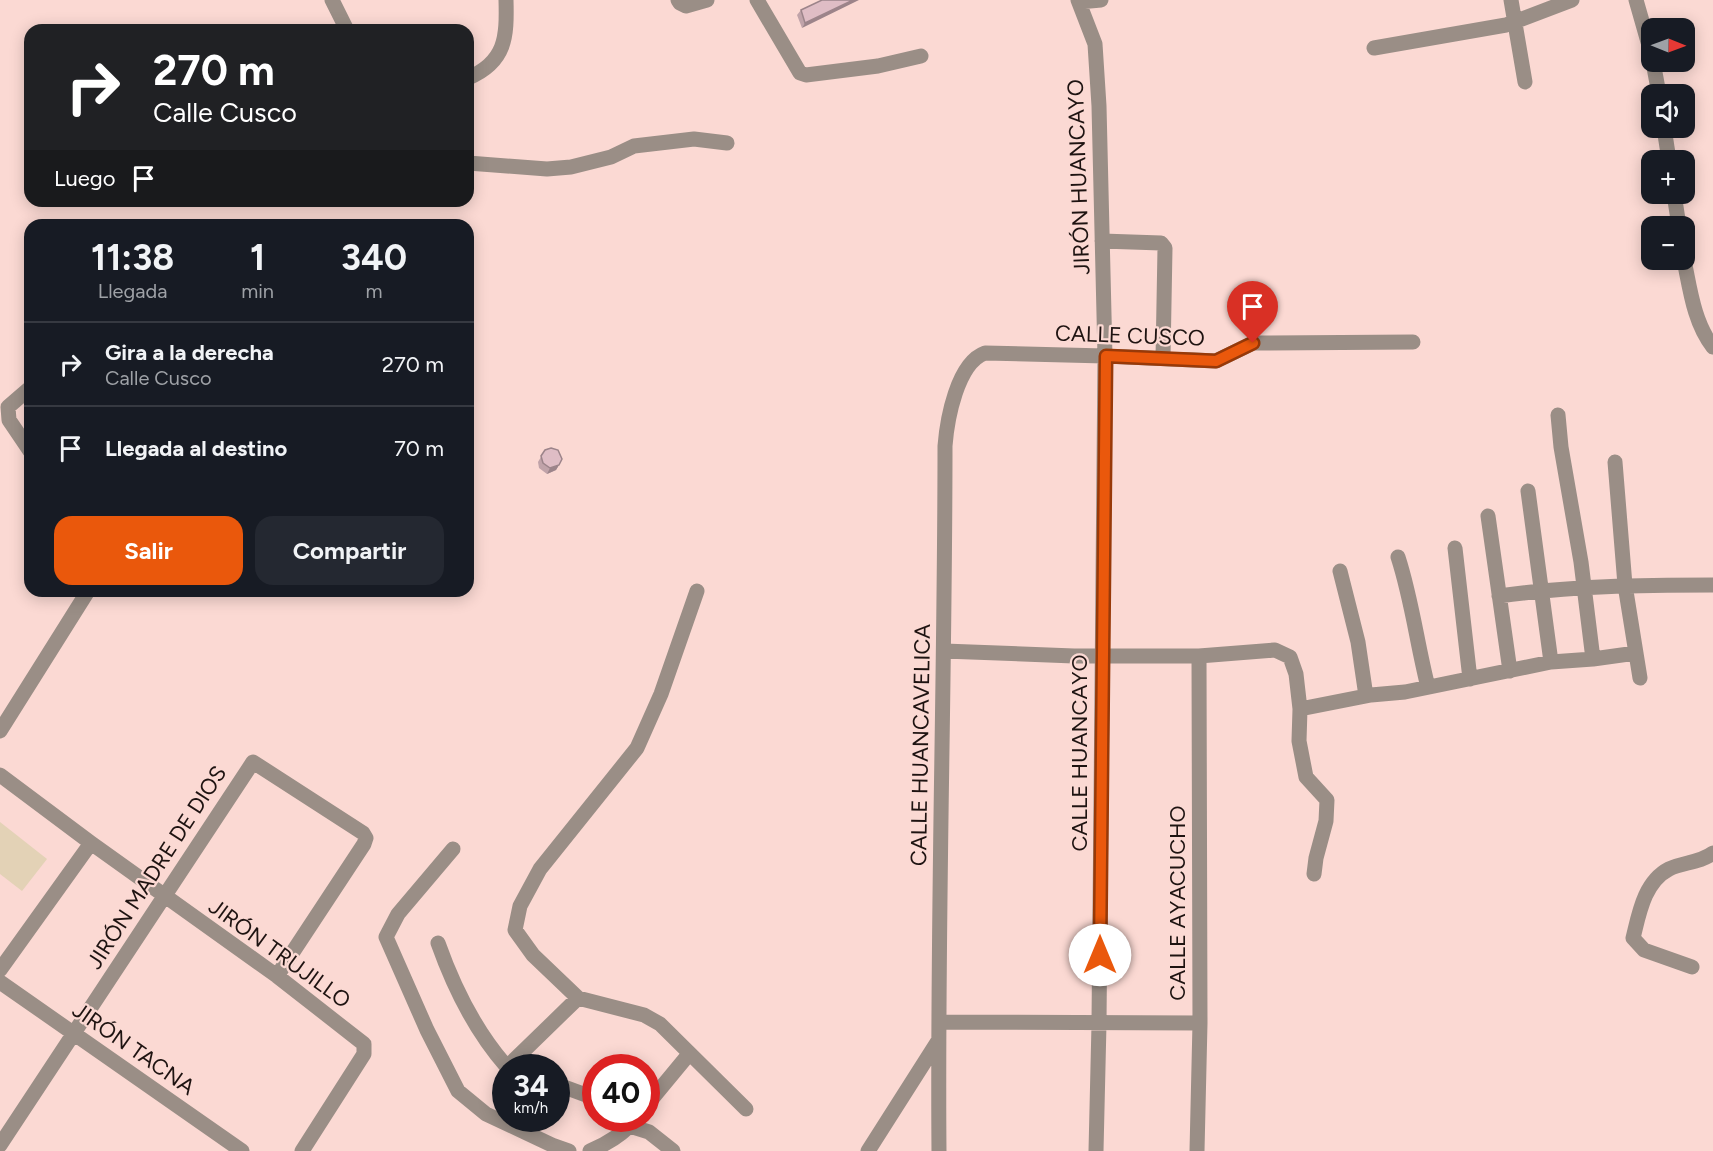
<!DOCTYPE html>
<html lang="es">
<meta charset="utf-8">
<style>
:root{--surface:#171b24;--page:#242831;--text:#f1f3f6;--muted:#9ea1a6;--line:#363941;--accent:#ea580c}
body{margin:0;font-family:Figtree,sans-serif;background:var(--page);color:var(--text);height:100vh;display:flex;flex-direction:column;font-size:22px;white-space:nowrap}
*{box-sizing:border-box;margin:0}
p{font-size:20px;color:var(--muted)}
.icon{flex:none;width:33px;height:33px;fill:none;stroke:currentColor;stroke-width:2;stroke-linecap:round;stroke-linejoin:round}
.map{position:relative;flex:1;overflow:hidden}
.sheet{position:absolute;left:24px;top:219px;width:450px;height:378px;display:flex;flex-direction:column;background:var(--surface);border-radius:18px;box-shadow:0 3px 15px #0003}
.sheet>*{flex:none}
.guide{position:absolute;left:24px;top:24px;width:450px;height:183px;border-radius:18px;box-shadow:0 3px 15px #0003;background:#202124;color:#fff;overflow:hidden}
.needle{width:39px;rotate:91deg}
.controls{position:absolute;left:1641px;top:18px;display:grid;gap:12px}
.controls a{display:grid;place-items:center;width:54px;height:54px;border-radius:12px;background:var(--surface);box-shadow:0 3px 15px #0003;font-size:30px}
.speed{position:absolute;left:492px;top:1054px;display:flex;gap:12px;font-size:30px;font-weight:700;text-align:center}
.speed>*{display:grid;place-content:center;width:78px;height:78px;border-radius:50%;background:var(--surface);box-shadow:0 3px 15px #0003;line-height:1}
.speed small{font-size:15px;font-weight:400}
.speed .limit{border:9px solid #d22;background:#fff;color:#111}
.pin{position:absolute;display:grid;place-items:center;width:51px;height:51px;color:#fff;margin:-62px -26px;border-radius:50% 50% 50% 0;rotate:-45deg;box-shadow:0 0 6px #0007}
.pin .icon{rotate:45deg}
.me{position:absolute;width:66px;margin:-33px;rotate:0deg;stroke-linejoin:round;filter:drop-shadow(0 0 4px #0008)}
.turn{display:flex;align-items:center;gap:21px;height:126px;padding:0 30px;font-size:27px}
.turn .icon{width:78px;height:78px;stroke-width:2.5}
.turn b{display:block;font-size:42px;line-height:51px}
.then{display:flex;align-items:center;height:57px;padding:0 30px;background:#0003;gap:12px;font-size:22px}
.eta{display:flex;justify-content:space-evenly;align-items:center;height:102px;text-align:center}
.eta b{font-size:36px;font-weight:700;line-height:42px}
.cta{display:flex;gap:12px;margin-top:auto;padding:12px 30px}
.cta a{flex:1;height:69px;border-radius:18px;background:var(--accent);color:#fff;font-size:24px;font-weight:700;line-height:69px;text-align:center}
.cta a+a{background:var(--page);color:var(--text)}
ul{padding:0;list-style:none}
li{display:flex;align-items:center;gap:18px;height:84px;padding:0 30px;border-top:2px solid var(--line)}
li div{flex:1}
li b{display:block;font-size:22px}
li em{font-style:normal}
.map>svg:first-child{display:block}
.green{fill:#e3d2b6}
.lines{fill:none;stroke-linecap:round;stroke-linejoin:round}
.minor{stroke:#9a8e86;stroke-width:15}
.wall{fill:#c0a3a9}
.shaded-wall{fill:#9c848a}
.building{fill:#dfbdc5;stroke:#9c848a;stroke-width:1.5}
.route-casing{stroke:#983908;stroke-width:15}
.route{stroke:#ea580c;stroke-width:10}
.labels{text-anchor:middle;stroke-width:4.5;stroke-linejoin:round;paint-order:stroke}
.street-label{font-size:22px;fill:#1e1311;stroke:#fbd9d3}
</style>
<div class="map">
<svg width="1713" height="1151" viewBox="0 0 1713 1151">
<rect width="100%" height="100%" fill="#fbd9d3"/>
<!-- green -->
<path class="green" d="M 0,822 L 47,859 L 22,891 L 0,874 Z"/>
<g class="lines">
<!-- minor -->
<path class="minor" d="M 332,0 L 347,30
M 678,0 L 680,3 L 686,6 L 707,0
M 757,0 L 800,73 L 806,75 L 878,66 L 921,56
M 1078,0 L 1095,44 L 1099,106 L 1105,356 L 1099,1024 L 1096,1151
M 1511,0 L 1525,82
M 1636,0 L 1652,56
M 1079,2 L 1101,0
M 1374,48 L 1506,25 L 1572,0
M 1653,62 L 1659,94
M 468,78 C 506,62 507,37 506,0
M 1664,128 L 1669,160
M 468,163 L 547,169 L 571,167 L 611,157 L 634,146 L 694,139 L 727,143
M 1674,194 L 1679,226
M 1102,241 L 1161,243 L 1165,248 L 1163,358
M 1684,260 C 1690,289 1694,323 1713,347
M 30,388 L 8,407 L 9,420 L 30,451
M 1558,415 L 1561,447 L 1581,562 L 1593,659
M 1615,462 L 1625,585 L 1640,678
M 1528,491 L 1551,662
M 1488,516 L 1510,671
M 1455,548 L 1470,679
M 1398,557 C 1412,600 1417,644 1428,687
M 1340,571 L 1358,642 L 1366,696
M 697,591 L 661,694 L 637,748 L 540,869 L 520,906 L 515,930 L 533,955 L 578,998 L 644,1015 L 660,1024 L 746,1109
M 1499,596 C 1570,586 1641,585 1713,585
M 944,651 L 1074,656 L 1199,656 L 1275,650 L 1290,657 L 1296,674 L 1300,709 L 1299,741 L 1306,777 L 1327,800 L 1326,821 L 1316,858 L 1314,874
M 1300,709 L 1371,695 L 1405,692 L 1551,662 L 1593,659 L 1636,653
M 0,731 L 88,591
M 0,775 L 91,843 L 277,976 L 364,1044 L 364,1054 L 302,1151
M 453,849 L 398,914 L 386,937 L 427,1030 L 458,1091 L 486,1114 L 552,1145 L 569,1151
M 438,943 C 454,988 476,1032 507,1067 L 511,1068
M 1692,967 L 1644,950 L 1633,938 C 1639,914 1644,882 1669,869 C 1683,862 1700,863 1713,853
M 0,970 L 91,843
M 0,982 L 242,1151
M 939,1022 L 1200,1023
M 507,1067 L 578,998
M 556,1084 L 586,1095 L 596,1102
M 646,1106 L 689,1054
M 619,1119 L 630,1126 L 649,1132 L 673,1151
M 0,1145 L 253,762 L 363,833 L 366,838 L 364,844 L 277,976
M 590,1151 C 607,1144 624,1133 636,1119
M 868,1151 L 938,1041
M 939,1151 C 937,916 945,681 945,446 C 947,420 957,363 985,353 L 1105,356 L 1216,361 L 1253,343 L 1413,342
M 1197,1151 L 1200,1023 L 1199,656"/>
</g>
<!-- wall -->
<path class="wall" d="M 822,0 L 802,28 L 797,15 L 801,10 Z
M 545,450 L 559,465 L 556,470 L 547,474 L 539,468 L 538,462 Z"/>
<!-- shaded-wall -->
<path class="shaded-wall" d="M 853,0 L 859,0 L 802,28 L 805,23 Z
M 559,465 L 556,470 L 547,474 L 550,468 Z"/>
<!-- building -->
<path class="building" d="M 822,0 L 853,0 L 805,23 L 801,10 Z
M 551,448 L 558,450 L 562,459 L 559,465 L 550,468 L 543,463 L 541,456 L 545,450 Z"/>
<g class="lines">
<!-- route casing -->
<g class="route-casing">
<path id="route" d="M 1100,955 L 1106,356 L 1216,361 L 1253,343"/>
</g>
<!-- route -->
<use href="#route" class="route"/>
</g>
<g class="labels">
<!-- street labels -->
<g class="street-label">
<text transform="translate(1078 177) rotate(-92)" y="8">JIRÓN HUANCAYO</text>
<text transform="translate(1130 335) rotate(2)" y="8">CALLE CUSCO</text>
<text transform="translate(920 745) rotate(-89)" y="8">CALLE HUANCAVELICA</text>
<text transform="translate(1079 753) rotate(-90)" y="8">CALLE HUANCAYO</text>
<text transform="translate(156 867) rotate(-57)" y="8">JIRÓN MADRE DE DIOS</text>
<text transform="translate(1177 903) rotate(-90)" y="8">CALLE AYACUCHO</text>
<text transform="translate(280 953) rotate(36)" y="8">JIRÓN TRUJILLO</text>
<text transform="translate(134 1048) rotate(35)" y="8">JIRÓN TACNA</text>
</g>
</g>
</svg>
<div class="controls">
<a><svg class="needle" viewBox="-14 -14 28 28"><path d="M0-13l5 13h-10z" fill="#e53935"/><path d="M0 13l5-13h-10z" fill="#9ea1a6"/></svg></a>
<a><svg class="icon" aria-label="sound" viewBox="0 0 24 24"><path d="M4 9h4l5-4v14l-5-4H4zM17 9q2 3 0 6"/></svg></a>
<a>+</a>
<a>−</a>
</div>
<div class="speed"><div>34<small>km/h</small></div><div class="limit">40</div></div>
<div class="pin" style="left:1253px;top:343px;background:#d93025"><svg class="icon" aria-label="arrive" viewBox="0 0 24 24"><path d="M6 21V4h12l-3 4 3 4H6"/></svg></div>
<svg class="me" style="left:1100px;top:955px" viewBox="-20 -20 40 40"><circle r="19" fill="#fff"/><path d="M0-13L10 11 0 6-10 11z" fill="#ea580c"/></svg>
<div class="guide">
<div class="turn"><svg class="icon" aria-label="right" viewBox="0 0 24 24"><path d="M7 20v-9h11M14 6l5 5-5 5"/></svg><div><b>270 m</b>Calle Cusco</div></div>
<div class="then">Luego<svg class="icon" aria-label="arrive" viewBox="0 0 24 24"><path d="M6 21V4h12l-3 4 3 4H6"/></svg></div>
</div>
<section class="sheet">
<div class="eta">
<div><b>11:38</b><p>Llegada</p></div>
<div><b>1</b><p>min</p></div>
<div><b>340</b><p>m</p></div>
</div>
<ul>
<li><svg class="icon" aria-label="right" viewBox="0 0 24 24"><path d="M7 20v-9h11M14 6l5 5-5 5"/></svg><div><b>Gira a la derecha</b><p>Calle Cusco</p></div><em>270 m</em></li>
<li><svg class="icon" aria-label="arrive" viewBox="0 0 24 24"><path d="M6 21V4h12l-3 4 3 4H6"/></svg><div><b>Llegada al destino</b></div><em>70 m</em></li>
</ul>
<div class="cta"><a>Salir</a><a>Compartir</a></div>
</section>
</div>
